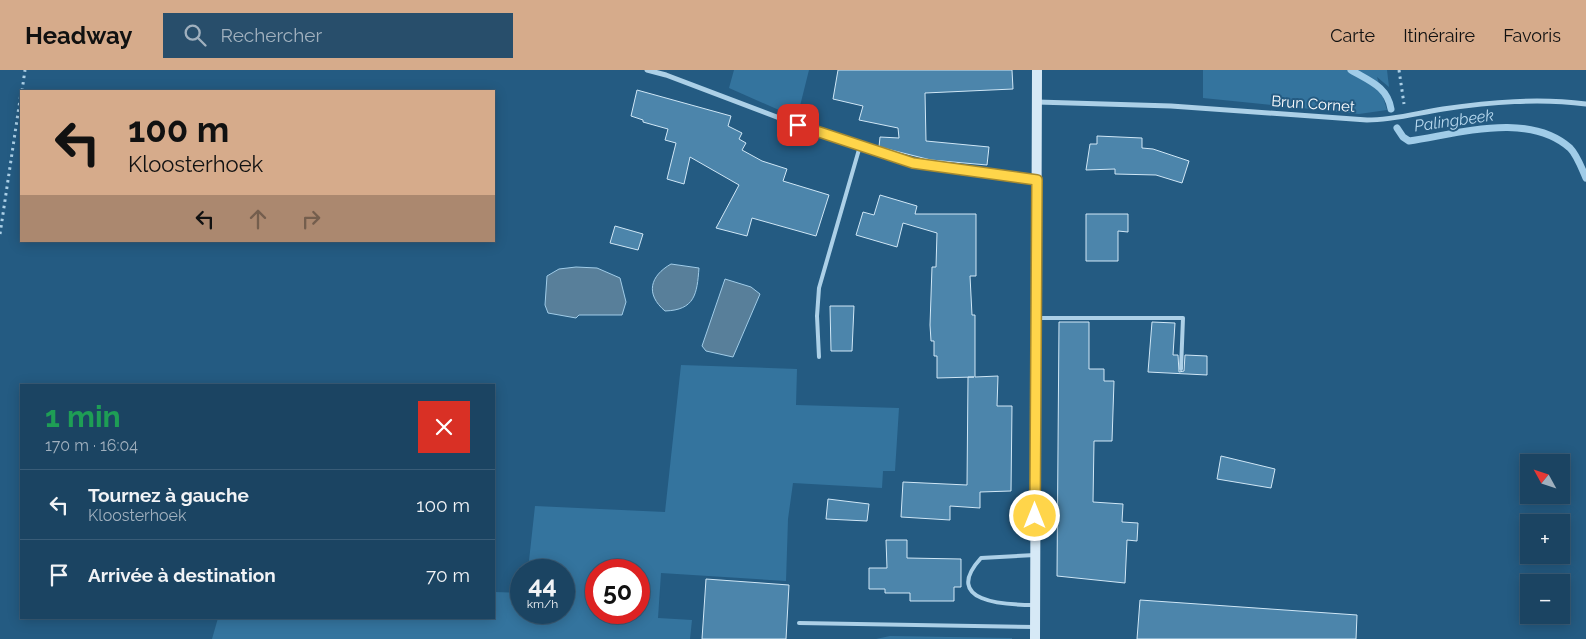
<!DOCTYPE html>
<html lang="fr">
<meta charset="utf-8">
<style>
:root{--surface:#1b4462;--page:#284e6b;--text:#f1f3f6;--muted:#a0b0be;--line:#395c77;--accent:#d6ab8b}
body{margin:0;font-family:Raleway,sans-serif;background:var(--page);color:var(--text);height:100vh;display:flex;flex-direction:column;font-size:19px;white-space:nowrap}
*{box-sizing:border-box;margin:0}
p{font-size:16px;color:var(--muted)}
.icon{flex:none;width:28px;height:28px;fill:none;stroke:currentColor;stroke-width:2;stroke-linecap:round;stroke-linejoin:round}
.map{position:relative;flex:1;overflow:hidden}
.panel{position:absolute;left:20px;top:314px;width:475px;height:235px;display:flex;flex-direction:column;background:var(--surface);border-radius:0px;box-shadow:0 2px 12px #0003,0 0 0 1px var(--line)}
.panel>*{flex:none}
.top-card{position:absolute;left:20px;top:20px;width:475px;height:152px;border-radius:0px;box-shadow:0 2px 12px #0003,0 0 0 1px var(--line);background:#d6ab8b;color:#111;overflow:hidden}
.needle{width:32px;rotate:310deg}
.fabs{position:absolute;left:1520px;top:384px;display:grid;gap:10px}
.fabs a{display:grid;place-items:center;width:50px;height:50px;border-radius:0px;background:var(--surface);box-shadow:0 2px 12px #0003,0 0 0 1px var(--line);font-size:25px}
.speed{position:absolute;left:510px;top:489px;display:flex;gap:10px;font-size:25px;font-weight:700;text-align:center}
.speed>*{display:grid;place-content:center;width:65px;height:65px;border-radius:50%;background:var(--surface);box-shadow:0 2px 12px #0003,0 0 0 1px var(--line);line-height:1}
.speed small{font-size:12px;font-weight:400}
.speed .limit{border:8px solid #d22;background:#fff;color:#111}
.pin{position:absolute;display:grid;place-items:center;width:42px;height:42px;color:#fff;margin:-21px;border-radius:10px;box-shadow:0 2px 8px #0006}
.me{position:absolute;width:55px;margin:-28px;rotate:0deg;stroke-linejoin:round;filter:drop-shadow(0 0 4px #0008)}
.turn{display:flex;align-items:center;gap:18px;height:105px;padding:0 25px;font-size:22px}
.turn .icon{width:65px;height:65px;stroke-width:2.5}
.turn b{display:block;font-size:35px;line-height:42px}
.lanes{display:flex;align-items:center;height:48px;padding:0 25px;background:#0003;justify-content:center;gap:25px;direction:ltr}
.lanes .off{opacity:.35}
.round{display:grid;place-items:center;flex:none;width:52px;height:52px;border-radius:0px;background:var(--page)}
.summary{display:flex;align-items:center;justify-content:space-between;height:85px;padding:0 25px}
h1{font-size:30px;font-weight:700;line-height:38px;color:#1e9e55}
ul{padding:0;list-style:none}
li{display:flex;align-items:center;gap:15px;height:70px;padding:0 25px;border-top:1px solid var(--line)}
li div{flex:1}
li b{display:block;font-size:19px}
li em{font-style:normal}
header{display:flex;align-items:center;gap:30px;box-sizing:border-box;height:70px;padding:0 25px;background:var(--accent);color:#111}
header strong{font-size:24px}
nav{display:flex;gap:28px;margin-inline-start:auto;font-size:18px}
.search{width:350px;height:45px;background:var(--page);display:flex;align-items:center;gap:12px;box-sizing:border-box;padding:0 18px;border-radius:0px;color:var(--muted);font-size:19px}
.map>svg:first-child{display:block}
.green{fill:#34749e;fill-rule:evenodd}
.water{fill:#587f9a;stroke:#a0cce8}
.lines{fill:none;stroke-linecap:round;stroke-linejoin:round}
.stream{stroke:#a0cce8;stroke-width:7}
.building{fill:#4c85ab;stroke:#d0e7f6}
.path{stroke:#acd0e7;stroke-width:3;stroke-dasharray:2.5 4;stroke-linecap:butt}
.lane{stroke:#acd0e7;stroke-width:4}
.street{stroke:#acd0e7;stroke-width:5}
.secondary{stroke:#d6e9f6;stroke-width:10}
.route-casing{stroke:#a68a30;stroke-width:12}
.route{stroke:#ffd54a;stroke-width:9}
.labels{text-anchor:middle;stroke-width:4;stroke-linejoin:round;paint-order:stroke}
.street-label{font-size:15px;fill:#fff;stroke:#245b82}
.water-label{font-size:16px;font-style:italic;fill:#b8d9ef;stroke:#245b82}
</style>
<header>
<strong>Headway</strong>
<div class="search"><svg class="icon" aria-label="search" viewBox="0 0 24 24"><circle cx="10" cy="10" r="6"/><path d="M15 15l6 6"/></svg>Rechercher</div>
<nav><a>Carte</a><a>Itinéraire</a><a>Favoris</a></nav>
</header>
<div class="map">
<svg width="1586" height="569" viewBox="0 0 1586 569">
<rect width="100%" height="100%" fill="#245b82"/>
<!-- green -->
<path class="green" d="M 734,0 L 809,0 L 797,48 L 729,18 Z
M 1203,0 L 1387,0 L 1389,17 L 1377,7 L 1387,40 L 1359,44 L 1203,28 Z
M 681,295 L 797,299 L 796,335 L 899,338 L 895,401 L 883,401 L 882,418 L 793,413 L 788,449 L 786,511 L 661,503 L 658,548 L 692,550 L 690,569 L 212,569 L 218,548 L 494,548 L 494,522 L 521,523 L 521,542 L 564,542 L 564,500 L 528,500 L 535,436 L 665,442 ZM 596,500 L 639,500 L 639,542 L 596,542 Z
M 890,566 L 1012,568 L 1012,569 L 876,569 Z"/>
<!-- water -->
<path class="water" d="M 671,194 L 699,198 C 697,224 695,240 665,241 C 645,224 650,206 671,194 Z
M 576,197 L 597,198 L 620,208 L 626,232 L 622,245 L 579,245 L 576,248 L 548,243 L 545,235 L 547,206 L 559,199 Z
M 725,209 L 751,217 L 760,224 L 733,287 L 706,281 L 702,276 Z"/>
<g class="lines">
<!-- stream -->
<path class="stream" d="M 1351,0 C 1369,11 1387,16 1391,39
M 1397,58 L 1403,67 L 1409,71 C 1458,64 1528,41 1570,78 C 1577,85 1582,99 1586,108"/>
</g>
<!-- building -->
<path class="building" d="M 838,0 L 1012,0 L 1013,19 L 925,23 L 926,71 L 989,77 L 987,95 L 931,90 L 879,77 L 880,67 L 899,68 L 898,58 L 859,50 L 863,36 L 833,29 Z
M 637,20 L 731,46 L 728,56 L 742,63 L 739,69 L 746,73 L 742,80 L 762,91 L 787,99 L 783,111 L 829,125 L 816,166 L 752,148 L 747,166 L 716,158 L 739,115 L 690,87 L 684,114 L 667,109 L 676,73 L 665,70 L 668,59 L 643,52 L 643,50 L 631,46 Z
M 1097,66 L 1142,68 L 1142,78 L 1153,79 L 1189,91 L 1182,113 L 1156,105 L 1115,104 L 1115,99 L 1086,100 L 1090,74 L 1097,74 Z
M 880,125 L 917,136 L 915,144 L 976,144 L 976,206 L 970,206 L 972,245 L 975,245 L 975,307 L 998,306 L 997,336 L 1012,336 L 1011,421 L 980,422 L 980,438 L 950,436 L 950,450 L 901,447 L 903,412 L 967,415 L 968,307 L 974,307 L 937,308 L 937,286 L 934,286 L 934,271 L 931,271 L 930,255 L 932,197 L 936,197 L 937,163 L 903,153 L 897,177 L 856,165 L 863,142 L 874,145 Z
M 1086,144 L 1128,144 L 1128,162 L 1118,161 L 1118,191 L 1086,191 Z
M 615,156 L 643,164 L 638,180 L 610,173 Z
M 830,236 L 854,236 L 852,281 L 831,281 Z
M 1059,252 L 1089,252 L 1089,299 L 1104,299 L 1104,311 L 1114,311 L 1112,371 L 1094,371 L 1093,432 L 1123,434 L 1122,452 L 1138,453 L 1137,471 L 1127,470 L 1125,513 L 1057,506 Z
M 1152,252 L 1175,253 L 1173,285 L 1178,285 L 1179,302 L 1184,301 L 1185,285 L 1207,286 L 1207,305 L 1148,302 Z
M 1221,386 L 1275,399 L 1271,418 L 1217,409 Z
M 828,429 L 869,434 L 867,451 L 826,449 Z
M 886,470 L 907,470 L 907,488 L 961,489 L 961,517 L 954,517 L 954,531 L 910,531 L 910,523 L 885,523 L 885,519 L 869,519 L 869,498 L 887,498 Z
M 706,509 L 789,515 L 786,569 L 702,569 Z
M 1140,530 L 1357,545 L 1356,569 L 1137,569 Z"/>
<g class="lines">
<!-- path -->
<path class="path" d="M 1399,0 L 1404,34
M 22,21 L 25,0
M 0,164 L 21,23"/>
<!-- lane -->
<path class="lane" d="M 1038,248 L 1183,248 L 1181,299
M 819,287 L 817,246 L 819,218 L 860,76
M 1034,535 C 1005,535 941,532 981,488 L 1035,485
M 799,553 L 1035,557"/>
<!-- street -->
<path class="street" d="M 647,0 L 666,5 L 832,68 L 913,93 L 1036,110
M 1037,32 L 1171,36 L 1367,50 C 1394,50 1417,43 1443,39 C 1491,32 1538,28 1586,34"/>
<!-- secondary -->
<path class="secondary" d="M 1035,569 L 1037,0"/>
</g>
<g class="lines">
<!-- route casing -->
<g class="route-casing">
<path id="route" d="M 798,55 L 913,93 L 1037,110 L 1035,446"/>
</g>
<!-- route -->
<use href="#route" class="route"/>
</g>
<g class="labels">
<!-- street labels -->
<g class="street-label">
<text transform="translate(1313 34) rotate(4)" y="5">Brun Cornet</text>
</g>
<!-- water labels -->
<g class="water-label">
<text transform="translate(1454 50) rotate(-8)" y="6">Palingbeek</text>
</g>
</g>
</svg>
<div class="fabs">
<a><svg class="needle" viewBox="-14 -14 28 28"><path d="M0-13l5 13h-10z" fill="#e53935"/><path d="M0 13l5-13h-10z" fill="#a0b0be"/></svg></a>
<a>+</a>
<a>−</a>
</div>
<div class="speed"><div>44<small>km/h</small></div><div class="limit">50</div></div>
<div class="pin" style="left:798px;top:55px;background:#d93025"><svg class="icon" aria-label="arrive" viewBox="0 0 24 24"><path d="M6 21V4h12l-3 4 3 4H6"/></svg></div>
<svg class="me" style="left:1035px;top:446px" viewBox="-20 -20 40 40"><circle r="17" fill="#ffd54a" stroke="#fff" stroke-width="3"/><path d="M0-11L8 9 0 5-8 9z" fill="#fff"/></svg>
<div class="top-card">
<div class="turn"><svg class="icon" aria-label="left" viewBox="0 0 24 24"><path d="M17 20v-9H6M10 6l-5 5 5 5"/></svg><div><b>100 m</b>Kloosterhoek</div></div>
<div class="lanes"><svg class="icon" aria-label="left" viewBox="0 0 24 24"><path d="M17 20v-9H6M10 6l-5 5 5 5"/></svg><svg class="icon off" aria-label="ahead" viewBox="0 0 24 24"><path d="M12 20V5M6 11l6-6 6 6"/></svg><svg class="icon off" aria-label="right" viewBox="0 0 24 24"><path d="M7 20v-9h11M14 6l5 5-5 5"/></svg></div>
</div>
<section class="panel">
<div class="summary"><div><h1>1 min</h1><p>170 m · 16:04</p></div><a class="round" style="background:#d93025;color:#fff"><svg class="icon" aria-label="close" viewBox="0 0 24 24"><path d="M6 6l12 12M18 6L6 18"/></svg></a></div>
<ul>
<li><svg class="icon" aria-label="left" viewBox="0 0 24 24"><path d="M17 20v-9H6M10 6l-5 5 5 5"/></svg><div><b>Tournez à gauche</b><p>Kloosterhoek</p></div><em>100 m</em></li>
<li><svg class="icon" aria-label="arrive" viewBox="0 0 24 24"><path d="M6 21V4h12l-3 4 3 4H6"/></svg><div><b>Arrivée à destination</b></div><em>70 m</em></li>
</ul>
</section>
</div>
